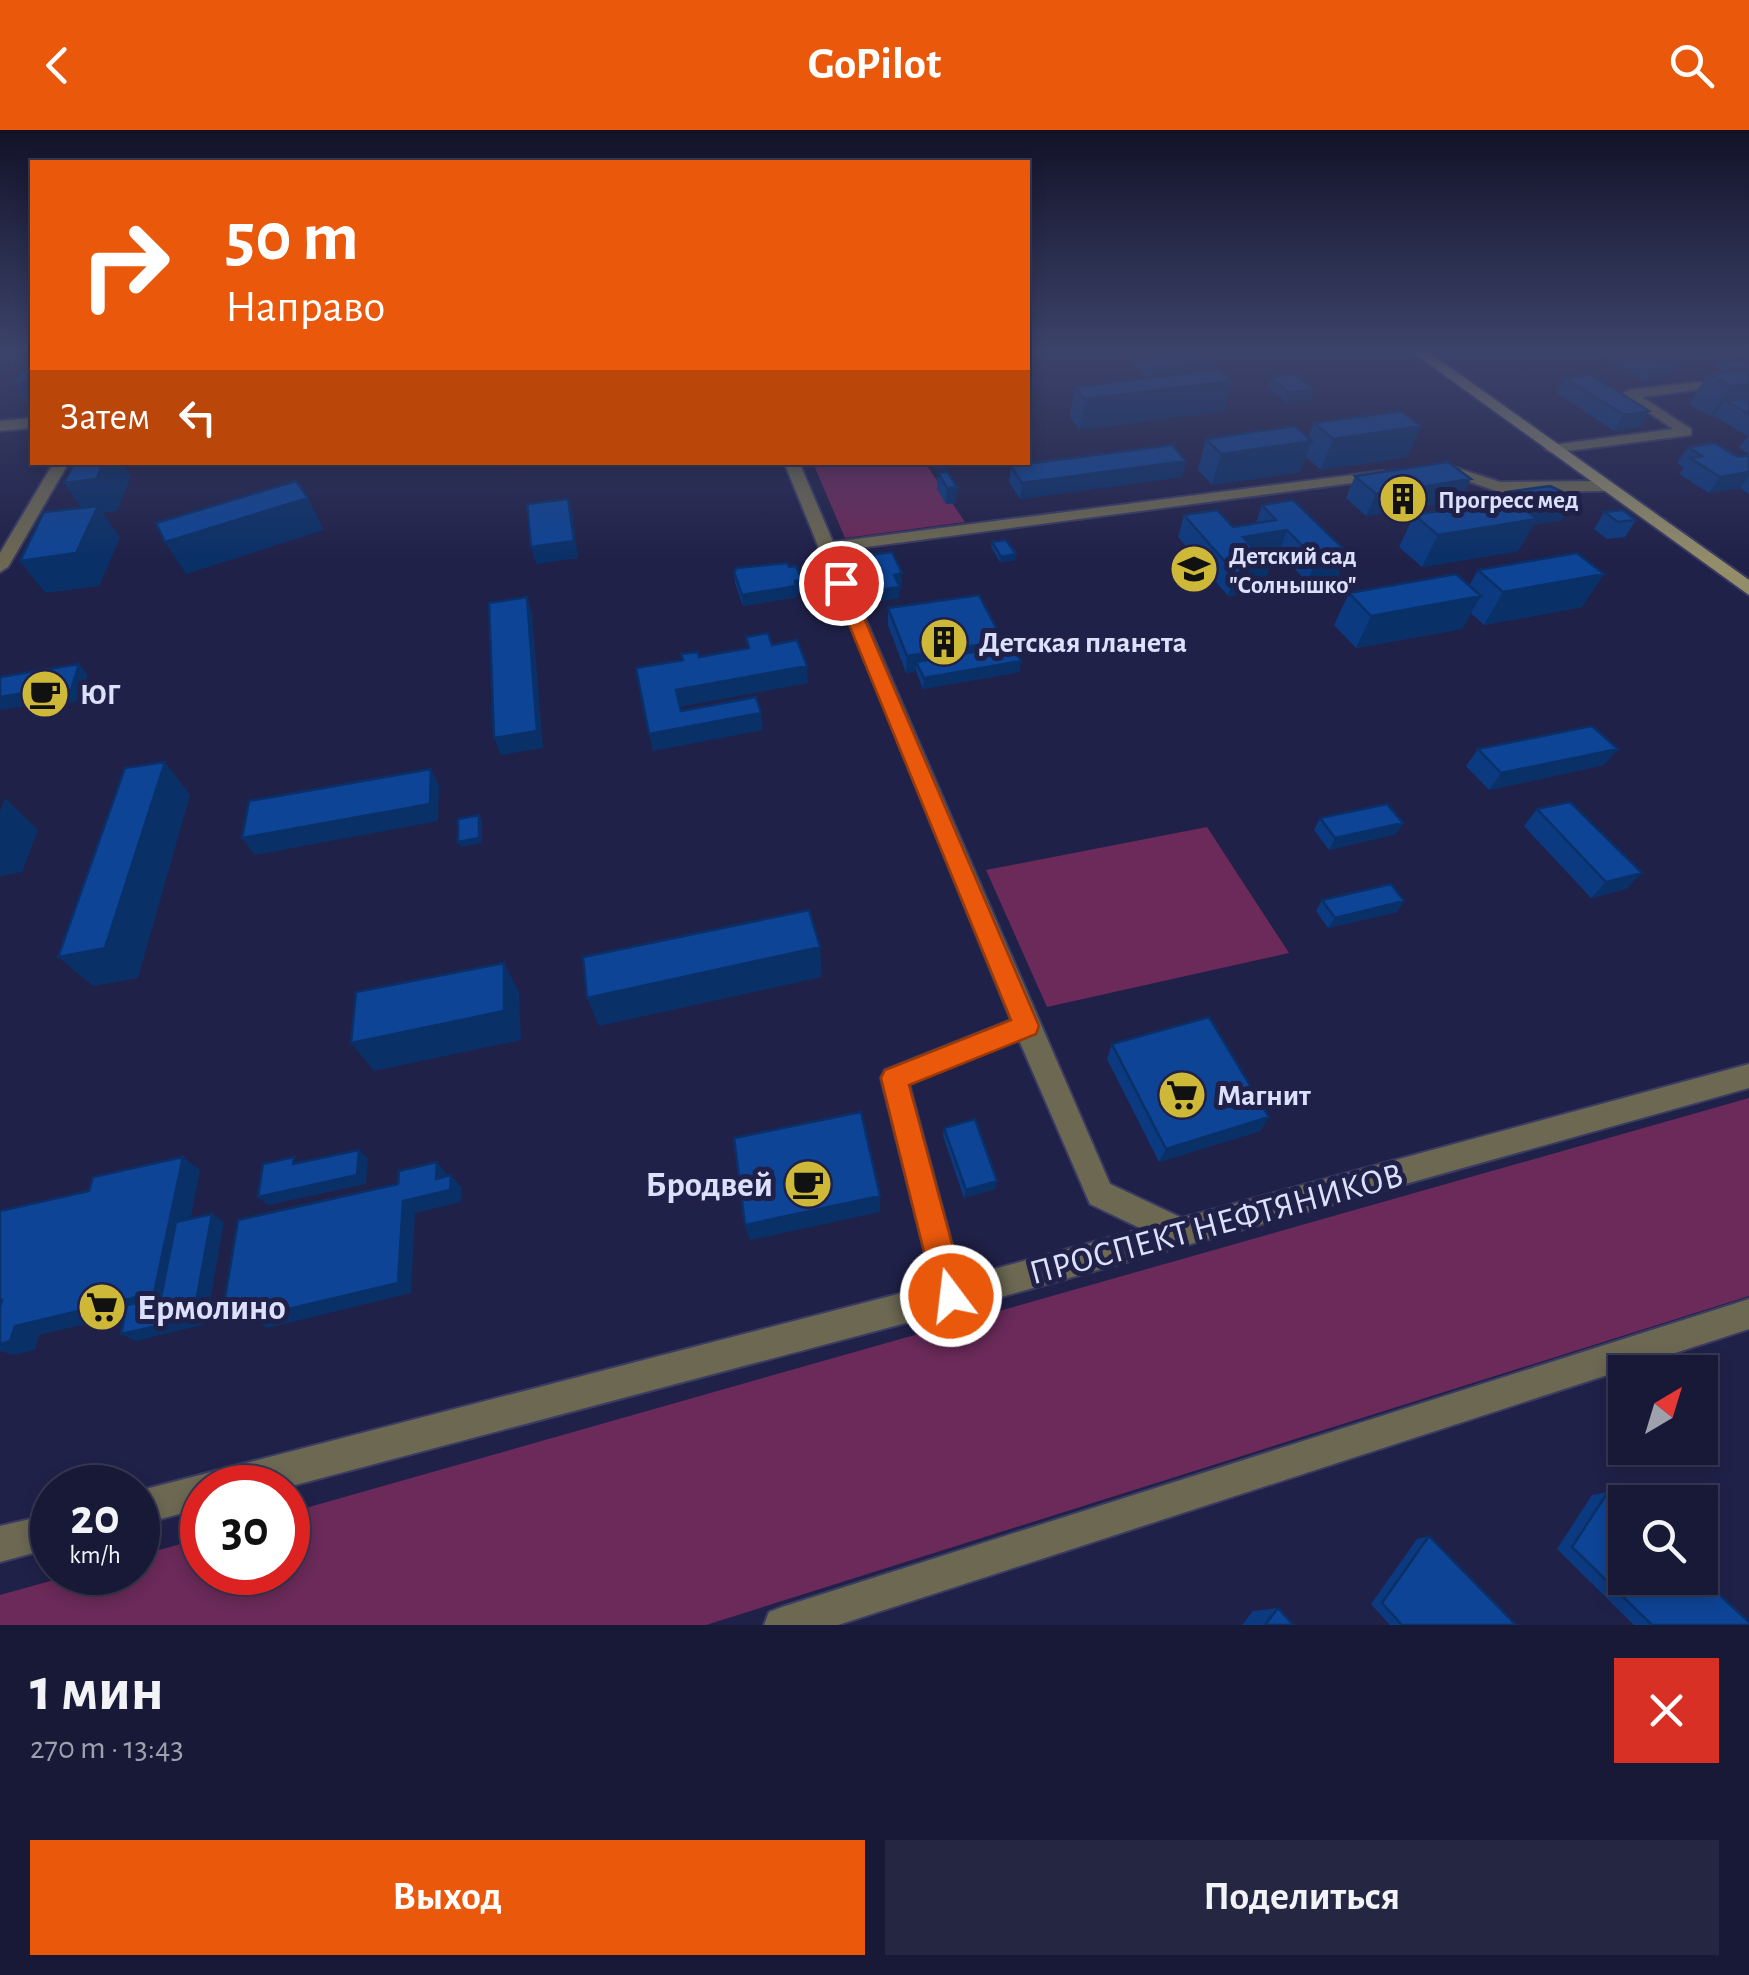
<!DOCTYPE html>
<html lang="ru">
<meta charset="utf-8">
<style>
:root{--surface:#181937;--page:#252642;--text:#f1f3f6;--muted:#9fa0ad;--line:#363852;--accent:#ea580c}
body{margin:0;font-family:"Alegreya Sans",sans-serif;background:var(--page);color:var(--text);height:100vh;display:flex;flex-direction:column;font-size:38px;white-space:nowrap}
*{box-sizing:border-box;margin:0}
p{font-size:32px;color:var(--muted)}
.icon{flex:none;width:55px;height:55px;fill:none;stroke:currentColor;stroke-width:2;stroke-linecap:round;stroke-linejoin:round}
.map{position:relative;height:1495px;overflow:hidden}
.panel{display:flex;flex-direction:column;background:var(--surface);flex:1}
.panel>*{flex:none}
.hud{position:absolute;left:30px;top:30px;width:1000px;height:305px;border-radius:0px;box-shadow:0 5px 15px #0003,0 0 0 2px var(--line);background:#ea580c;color:#fff;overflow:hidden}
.needle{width:65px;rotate:38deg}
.fabs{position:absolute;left:1608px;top:1225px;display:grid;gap:20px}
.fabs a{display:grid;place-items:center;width:110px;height:110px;border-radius:0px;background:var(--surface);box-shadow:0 5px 15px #0003,0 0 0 2px var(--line);font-size:50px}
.speed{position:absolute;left:30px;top:1335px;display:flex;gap:20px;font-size:50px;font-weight:700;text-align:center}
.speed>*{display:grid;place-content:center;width:130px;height:130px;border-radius:50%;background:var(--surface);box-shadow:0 5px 15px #0003,0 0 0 2px var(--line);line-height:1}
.speed small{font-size:25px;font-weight:400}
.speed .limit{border:15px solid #d22;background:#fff;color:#111}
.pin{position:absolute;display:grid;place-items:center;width:85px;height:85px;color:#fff;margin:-42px;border:5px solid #fff;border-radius:50%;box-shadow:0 2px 10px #0007}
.me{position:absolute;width:110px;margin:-55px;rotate:345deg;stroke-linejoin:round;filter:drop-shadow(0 0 8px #0008)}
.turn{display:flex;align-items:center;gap:35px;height:210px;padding:0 30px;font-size:45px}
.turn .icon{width:130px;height:130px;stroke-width:2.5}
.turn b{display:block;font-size:70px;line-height:85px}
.then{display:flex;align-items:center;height:95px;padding:0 30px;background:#0003;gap:20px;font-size:38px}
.round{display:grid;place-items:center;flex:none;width:105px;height:105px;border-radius:0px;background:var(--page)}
.head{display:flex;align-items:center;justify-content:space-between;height:170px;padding:0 30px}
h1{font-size:60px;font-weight:600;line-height:75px}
.button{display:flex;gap:20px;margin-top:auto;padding:20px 30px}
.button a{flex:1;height:115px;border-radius:0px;background:var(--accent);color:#fff;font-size:40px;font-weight:600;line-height:115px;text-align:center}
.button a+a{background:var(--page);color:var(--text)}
header{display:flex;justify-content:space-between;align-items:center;height:130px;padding:0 30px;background:var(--accent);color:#fff;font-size:45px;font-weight:600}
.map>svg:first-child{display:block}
.green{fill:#6b2a5a}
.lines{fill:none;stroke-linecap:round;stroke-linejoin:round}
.minor-casing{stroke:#3a3c62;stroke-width:4}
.tertiary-casing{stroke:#3a3c62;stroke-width:4}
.secondary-casing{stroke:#3a3c62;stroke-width:4}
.minor{fill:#6c6852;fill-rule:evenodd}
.tertiary{fill:#6c6852;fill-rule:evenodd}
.secondary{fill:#938d6a;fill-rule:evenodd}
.wall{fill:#0c3a80}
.shaded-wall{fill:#0a3068}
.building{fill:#0e4495;stroke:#0a3068;stroke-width:2.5}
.route{fill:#ea580c;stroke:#983908;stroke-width:2.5}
.labels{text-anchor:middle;stroke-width:10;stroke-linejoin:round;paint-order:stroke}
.far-poi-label{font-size:25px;font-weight:bold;fill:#dde0fb;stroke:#202149;text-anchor:start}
.poi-label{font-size:30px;font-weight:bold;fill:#dde0fb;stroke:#202149;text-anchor:start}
.near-poi-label{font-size:35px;font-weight:bold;fill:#dde0fb;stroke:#202149;text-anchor:end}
.near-street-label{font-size:35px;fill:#dde0fb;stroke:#202149}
</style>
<header><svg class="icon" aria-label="back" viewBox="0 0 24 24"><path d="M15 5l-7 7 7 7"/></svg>GoPilot<svg class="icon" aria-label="search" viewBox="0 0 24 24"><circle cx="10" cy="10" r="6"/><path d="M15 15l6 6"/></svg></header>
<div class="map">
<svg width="1749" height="1495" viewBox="0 0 1749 1495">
<rect width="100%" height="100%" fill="#202149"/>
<!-- green -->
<path class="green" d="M 813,333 L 925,333 L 965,392 L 845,408 Z
M 1207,697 L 1289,823 L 1047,877 L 986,740 Z
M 1749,968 L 1749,1166 L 706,1495 L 0,1495 L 0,1465 L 79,1443 L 138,1442 L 138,1426 L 202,1408 L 202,1442 L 288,1442 L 288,1383 Z"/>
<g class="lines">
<!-- minor casing -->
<g class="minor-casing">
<path id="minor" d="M 1698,252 L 1703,253 L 1703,259 L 1642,267 L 1691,299 L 1691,305 L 1552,323 L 1545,319 L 1552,315 L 1673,299 L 1622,264 L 1629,260 Z
M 54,332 L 69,332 L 8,437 L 0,442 L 0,423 Z
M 784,332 L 799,332 L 833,412 L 1383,341 L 1390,345 L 1383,349 L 836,421 L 1110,1054 L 1182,1088 L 1749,934 L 1749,958 L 951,1181 L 284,1358 L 202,1358 L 202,1378 L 138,1395 L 138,1361 L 933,1155 L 881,948 L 885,940 L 1011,890 ZM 1019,910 L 1090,1074 L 1142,1099 L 961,1148 L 909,954 Z
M 1444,334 L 1500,352 L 1604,351 L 1612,356 L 1604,361 L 1499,362 L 1439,341 L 1437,338 Z
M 1749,1169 L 1749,1199 L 838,1495 L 764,1495 L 769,1482 L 782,1477 Z
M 52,1384 L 52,1418 L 0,1432 L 0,1396 Z"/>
</g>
<!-- tertiary casing -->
<g class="tertiary-casing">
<path id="tertiary" d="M 32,288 L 32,298 L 0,301 L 0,291 Z"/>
</g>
<!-- secondary casing -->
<g class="secondary-casing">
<path id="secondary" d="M 1411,221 L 1427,221 L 1749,450 L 1749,465 Z"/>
</g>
<!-- minor -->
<use href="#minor" class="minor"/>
<!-- tertiary -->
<use href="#tertiary" class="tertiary"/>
<!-- secondary -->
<use href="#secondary" class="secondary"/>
</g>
<!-- wall -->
<path class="wall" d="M 1121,221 L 1204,221 L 1214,231 L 1212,240 L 1224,281 L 1080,300 L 1070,287 L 1074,257 L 1145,248 L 1120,224 Z
M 1596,221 L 1687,221 L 1670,248 L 1646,251 Z
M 1732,221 L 1749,221 L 1749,230 Z
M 1719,232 L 1748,235 L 1749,234 L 1749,307 L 1714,286 L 1710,286 L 1689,274 L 1708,244 L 1725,242 L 1716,237 Z
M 1270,247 L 1314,259 L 1311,270 L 1286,273 L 1267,257 Z
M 1565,248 L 1649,281 L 1640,297 L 1614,301 L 1557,263 Z
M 1314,293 L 1421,296 L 1407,327 L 1321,340 L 1306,327 L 1300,342 L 1212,355 L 1198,340 L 1206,309 L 1308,308 Z
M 1747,307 L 1749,307 L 1749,324 L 1739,318 Z
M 1688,317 L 1738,327 L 1749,325 L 1749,364 L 1740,358 L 1709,363 L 1679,344 L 1684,338 L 1677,333 Z
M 1186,331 L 1182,347 L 1020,369 L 1009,352 L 1011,336 Z
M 938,343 L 956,373 L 946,374 L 937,359 Z
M 1355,346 L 1460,371 L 1366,386 L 1346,368 Z
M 1507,362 L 1573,367 L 1570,372 L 1572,374 L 1562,390 L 1534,394 L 1518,421 L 1422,437 L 1399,417 L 1414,385 L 1502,371 Z
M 1262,375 L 1339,446 L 1307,452 L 1279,422 L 1259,426 L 1262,460 L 1228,466 L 1178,407 L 1184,385 L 1233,397 L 1256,393 Z
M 1604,382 L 1636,390 L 1625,407 L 1607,409 L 1594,399 Z
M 992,412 L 1015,430 L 1000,432 L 991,417 Z
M 863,426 L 902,443 L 902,455 L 899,455 L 899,468 L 865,474 L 857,455 L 857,444 L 866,442 L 864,438 Z
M 789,437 L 802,450 L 803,462 L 797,463 L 797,467 L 743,476 L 735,453 L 734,442 Z
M 1478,440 L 1582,477 L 1484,495 L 1471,483 L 1462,499 L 1356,518 L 1334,495 L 1349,463 L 1469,456 Z
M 888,478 L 1003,511 L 1003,517 L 1021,531 L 1019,542 L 923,559 L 916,541 L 906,543 L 888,495 Z
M 1478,619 L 1604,635 L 1489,660 L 1466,636 Z
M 1537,679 L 1626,759 L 1591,768 L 1524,696 Z
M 1320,688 L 1403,693 L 1396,704 L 1329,720 L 1314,700 Z
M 1322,770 L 1397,782 L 1328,798 L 1316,781 Z
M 1112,914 L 1269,987 L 1260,1001 L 1159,1032 L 1107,929 Z
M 944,998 L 995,1059 L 964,1068 L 943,1006 Z
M 1608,1362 L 1749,1495 L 1634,1495 L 1557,1419 L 1592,1365 Z
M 1429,1406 L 1516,1495 L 1390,1495 L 1371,1474 L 1417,1409 Z
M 1278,1478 L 1293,1495 L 1242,1495 L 1253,1481 Z"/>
<!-- shaded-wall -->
<path class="shaded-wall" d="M 0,221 L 32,221 L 32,232 L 0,235 Z
M 1687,221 L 1670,248 L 1646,251 L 1664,222 Z
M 1214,231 L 1210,246 L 1152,254 L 1155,238 Z
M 32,251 L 32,273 L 27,274 L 13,253 Z
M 1232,251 L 1224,281 L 1080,300 L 1085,269 Z
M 1749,254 L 1749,281 L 1725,270 L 1714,286 L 1710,286 L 1730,256 Z
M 1314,259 L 1311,270 L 1286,273 L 1289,263 Z
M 1649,281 L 1640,297 L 1614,301 L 1624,285 Z
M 1421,296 L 1407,327 L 1321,340 L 1333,309 Z
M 1312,311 L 1300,342 L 1212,355 L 1221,324 Z
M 1186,331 L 1182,347 L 1020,369 L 1022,353 Z
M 104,332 L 122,332 L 131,347 L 117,381 L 103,383 L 120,408 L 99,456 L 45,463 L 20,431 L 86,385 L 64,353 Z
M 936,332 L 990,332 L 935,340 Z
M 1749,342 L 1749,346 L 1740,358 L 1709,363 L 1720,347 Z
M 1471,349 L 1460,371 L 1366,386 L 1376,364 Z
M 957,357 L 956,373 L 946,374 L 947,358 Z
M 1573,367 L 1569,374 L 1572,374 L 1562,390 L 1534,394 L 1518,421 L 1422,437 L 1438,405 L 1521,392 L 1528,379 Z
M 308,368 L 324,400 L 186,444 L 165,412 Z
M 568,369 L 573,385 L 578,428 L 536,434 L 531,417 Z
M 1287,400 L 1279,422 L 1235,429 L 1243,407 Z
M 1016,424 L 1015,430 L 1000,432 L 1001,427 Z
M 1349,424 L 1339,446 L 1307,452 L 1316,430 Z
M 1270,437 L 1262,460 L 1228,466 L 1235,443 Z
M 902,443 L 902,455 L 893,456 L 894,445 Z
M 1604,444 L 1582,477 L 1484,495 L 1503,462 Z
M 802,450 L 803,462 L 797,463 L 797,467 L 743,476 L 742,465 Z
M 900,457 L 899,468 L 865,474 L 865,462 Z
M 1481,466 L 1462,499 L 1356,518 L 1371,486 Z
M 527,467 L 532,484 L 543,618 L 501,625 L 494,608 Z
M 1003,511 L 1001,528 L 916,532 L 916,541 L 906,543 L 907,526 Z
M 1021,531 L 1019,542 L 923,559 L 924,548 Z
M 79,534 L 88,545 L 80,571 L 58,575 L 54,571 L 1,580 L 0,579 L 0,567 Z
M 807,536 L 808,553 L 679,577 L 676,560 Z
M 761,583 L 763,600 L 653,621 L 649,604 Z
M 1618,619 L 1604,635 L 1489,660 L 1501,643 Z
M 165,632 L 190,665 L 138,848 L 93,856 L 58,827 Z
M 431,639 L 439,655 L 438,691 L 255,725 L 242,708 Z
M 5,668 L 38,700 L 22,742 L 0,746 L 0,681 Z
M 479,685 L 482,691 L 482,713 L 461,717 L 458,712 Z
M 1403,693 L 1396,704 L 1329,720 L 1335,708 Z
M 1642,743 L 1626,759 L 1591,768 L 1606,752 Z
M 1404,771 L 1397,782 L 1328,798 L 1335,788 Z
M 820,817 L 822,847 L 599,896 L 587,868 Z
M 504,833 L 519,862 L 521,910 L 374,941 L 351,913 Z
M 1269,987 L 1260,1001 L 1159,1032 L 1166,1019 Z
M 359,1020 L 368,1028 L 366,1054 L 268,1075 L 258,1067 Z
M 183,1027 L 200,1040 L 174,1173 L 39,1205 L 35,1220 L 13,1225 L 0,1221 L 0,1214 L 15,1196 Z
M 437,1032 L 448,1045 L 447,1061 L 451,1045 L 462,1058 L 461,1072 L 415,1083 L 411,1163 L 267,1198 L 250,1188 L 403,1071 L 436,1049 Z
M 997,1051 L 995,1059 L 964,1068 L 966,1060 Z
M 880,1066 L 880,1082 L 750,1110 L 745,1095 Z
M 212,1084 L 224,1092 L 206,1194 L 136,1211 L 121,1204 L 193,1188 Z
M 252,1173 L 269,1183 L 241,1190 L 223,1180 Z"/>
<!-- building -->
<path class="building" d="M 1136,221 L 1204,221 L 1214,231 L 1155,238 Z
M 1739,230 L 1749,236 L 1730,238 L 1719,232 Z
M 32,238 L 32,251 L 13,253 L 22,239 Z
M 1219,239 L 1232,251 L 1085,269 L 1074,257 Z
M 1749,239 L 1749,254 L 1730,256 L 1708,244 Z
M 1295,244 L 1314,259 L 1289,263 L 1270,247 Z
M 1590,244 L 1649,281 L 1624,285 L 1565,248 Z
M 1749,269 L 1749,284 L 1725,270 Z
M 1401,281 L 1421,296 L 1333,309 L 1314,293 Z
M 1295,296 L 1312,311 L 1221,324 L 1206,309 Z
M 1715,313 L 1738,327 L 1749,325 L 1749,342 L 1720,347 L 1690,328 L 1702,326 L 1688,317 Z
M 1172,315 L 1186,331 L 1022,353 L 1011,336 Z
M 75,332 L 104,332 L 96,349 L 64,353 Z
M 1448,332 L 1471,349 L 1376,364 L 1355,346 Z
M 947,341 L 957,357 L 947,358 L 938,343 Z
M 296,351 L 308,368 L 165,412 L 156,393 Z
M 1550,356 L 1573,367 L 1565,368 L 1572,374 L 1528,379 L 1507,362 Z
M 568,369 L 574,411 L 531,417 L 527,374 Z
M 1511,369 L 1537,389 L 1438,405 L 1414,385 Z
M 1293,370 L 1349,424 L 1316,430 L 1287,400 L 1243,407 L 1270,437 L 1235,443 L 1184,385 L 1217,380 L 1233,397 L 1276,390 L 1262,375 Z
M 98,376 L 76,423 L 20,431 L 44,382 Z
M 1623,380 L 1636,390 L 1618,392 L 1604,382 Z
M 1006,410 L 1016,424 L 1001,427 L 992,412 Z
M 892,422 L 902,443 L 894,445 L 900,457 L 865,462 L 857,444 L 870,442 L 863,426 Z
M 1577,423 L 1604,444 L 1503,462 L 1478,440 Z
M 787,433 L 789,437 L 796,436 L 802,450 L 795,451 L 796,456 L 742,465 L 734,442 L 737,438 Z
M 1456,444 L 1481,466 L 1371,486 L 1349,463 Z
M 979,465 L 1003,511 L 907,526 L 888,478 Z
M 527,467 L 537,601 L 494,608 L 489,473 Z
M 768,503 L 772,515 L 797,510 L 807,536 L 676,560 L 681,581 L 756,567 L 761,583 L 649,604 L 636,538 L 683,530 L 681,524 L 698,522 L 699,527 L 749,518 L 746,507 Z
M 1012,515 L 1021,531 L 924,548 L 916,532 Z
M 79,534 L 71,560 L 48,564 L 49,559 L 0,567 L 0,547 Z
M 1592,596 L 1618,619 L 1501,643 L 1478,619 Z
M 165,632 L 105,818 L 58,827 L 125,638 Z
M 431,639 L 430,674 L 242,708 L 249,671 Z
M 1570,672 L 1642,743 L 1606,752 L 1537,679 Z
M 1387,674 L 1403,693 L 1335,708 L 1320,688 Z
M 479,685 L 479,708 L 458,712 L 458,689 Z
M 1391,754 L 1404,771 L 1335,788 L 1322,770 Z
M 809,780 L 820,817 L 587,868 L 583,827 Z
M 504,833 L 504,881 L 351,913 L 356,862 Z
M 1209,887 L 1269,987 L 1166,1019 L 1112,914 Z
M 861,982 L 880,1066 L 745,1095 L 734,1008 Z
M 975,989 L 997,1051 L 966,1060 L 944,998 Z
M 359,1020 L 357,1045 L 258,1067 L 263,1034 L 294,1027 L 293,1034 Z
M 183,1027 L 154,1163 L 15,1196 L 10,1211 L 0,1214 L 0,1177 L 2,1170 L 0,1170 L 0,1081 L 89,1061 L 93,1047 Z
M 437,1032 L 436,1049 L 451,1045 L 450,1060 L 403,1071 L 398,1153 L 250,1188 L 252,1173 L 223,1180 L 238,1090 L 398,1054 L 399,1041 Z
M 212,1084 L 193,1188 L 121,1204 L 127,1175 L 161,1167 L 176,1092 Z
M 1608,1362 L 1625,1378 L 1625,1448 L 1700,1447 L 1749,1492 L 1749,1495 L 1652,1495 L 1572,1417 Z
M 1429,1406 L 1516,1495 L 1402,1495 L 1382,1473 Z
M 1278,1478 L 1293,1495 L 1265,1495 Z"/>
<!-- sky -->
<linearGradient id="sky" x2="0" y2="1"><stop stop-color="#121228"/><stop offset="0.51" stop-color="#3c436a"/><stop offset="1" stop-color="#3c436a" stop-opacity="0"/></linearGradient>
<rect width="1749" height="431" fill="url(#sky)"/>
<!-- route -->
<path class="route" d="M 841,448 L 849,453 L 1039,896 L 1036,904 L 909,955 L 966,1166 L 962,1177 L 951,1181 L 940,1177 L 935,1166 L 881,948 L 885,940 L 1011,890 L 832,453 Z"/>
<!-- icons -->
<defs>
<g id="building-disc" transform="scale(2.5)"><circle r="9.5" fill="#ceb837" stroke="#202149"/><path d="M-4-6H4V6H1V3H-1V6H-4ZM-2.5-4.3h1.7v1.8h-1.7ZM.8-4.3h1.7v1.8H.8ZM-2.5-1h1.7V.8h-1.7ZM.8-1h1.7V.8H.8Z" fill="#111"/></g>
<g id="school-disc" transform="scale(2.5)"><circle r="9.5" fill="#ceb837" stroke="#202149"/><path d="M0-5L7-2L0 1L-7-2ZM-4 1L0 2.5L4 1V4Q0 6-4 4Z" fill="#111"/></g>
<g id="cafe-disc" transform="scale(2.5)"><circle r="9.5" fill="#ceb837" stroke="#202149"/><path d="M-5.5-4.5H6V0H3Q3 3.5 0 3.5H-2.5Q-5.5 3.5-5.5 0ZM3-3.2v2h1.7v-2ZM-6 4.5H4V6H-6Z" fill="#111"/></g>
<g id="supermarket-disc" transform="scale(2.5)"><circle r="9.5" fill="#ceb837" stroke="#202149"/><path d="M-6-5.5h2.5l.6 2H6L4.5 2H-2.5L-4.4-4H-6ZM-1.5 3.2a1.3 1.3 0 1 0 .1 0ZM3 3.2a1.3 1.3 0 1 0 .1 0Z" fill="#111"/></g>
</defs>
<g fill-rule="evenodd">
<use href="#building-disc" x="1403" y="369"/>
<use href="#school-disc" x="1194" y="439"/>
<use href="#building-disc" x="944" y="512"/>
<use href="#cafe-disc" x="45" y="564"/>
<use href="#supermarket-disc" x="1182" y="965"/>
<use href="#cafe-disc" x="808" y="1054"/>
<use href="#supermarket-disc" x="102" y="1177"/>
</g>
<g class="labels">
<!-- far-poi labels -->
<g class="far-poi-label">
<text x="1438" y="378">Прогресс мед</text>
<text x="1229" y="434">Детский сад<tspan x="1229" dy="29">"Солнышко"</tspan></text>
</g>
<!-- poi labels -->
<g class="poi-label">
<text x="979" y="522">Детская планета</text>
<text x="80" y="574">ЮГ</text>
<text x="1217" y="975">Магнит</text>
</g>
<!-- near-poi labels -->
<g class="near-poi-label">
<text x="773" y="1066">Бродвей</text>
<text x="137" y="1189" text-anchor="start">Ермолино</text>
</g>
<!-- near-street labels -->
<g class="near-street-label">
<text transform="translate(1216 1093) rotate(-15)" y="12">ПРОСПЕКТ НЕФТЯНИКОВ</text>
</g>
</g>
</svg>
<div class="fabs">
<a><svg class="needle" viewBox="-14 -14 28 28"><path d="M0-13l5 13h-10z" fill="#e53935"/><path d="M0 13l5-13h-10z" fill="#9fa0ad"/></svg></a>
<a><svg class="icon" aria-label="search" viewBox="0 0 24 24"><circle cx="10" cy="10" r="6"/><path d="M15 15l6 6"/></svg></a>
</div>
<div class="speed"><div>20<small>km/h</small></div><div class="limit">30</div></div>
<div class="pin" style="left:841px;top:453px;background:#d93025"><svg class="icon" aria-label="arrive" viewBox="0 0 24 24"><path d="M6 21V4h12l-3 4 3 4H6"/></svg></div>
<svg class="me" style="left:951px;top:1166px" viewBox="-20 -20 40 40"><circle r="17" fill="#ea580c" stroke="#fff" stroke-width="3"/><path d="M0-11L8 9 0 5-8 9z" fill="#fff"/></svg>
<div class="hud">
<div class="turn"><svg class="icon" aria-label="right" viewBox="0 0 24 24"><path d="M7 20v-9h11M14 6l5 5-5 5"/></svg><div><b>50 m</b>Направо</div></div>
<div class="then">Затем<svg class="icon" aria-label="left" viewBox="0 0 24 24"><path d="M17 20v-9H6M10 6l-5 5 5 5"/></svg></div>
</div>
</div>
<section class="panel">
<div class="head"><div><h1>1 мин</h1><p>270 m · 13:43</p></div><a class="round" style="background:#d93025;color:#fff"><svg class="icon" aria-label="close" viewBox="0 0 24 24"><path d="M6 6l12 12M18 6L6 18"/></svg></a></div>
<div class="button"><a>Выход</a><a>Поделиться</a></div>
</section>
